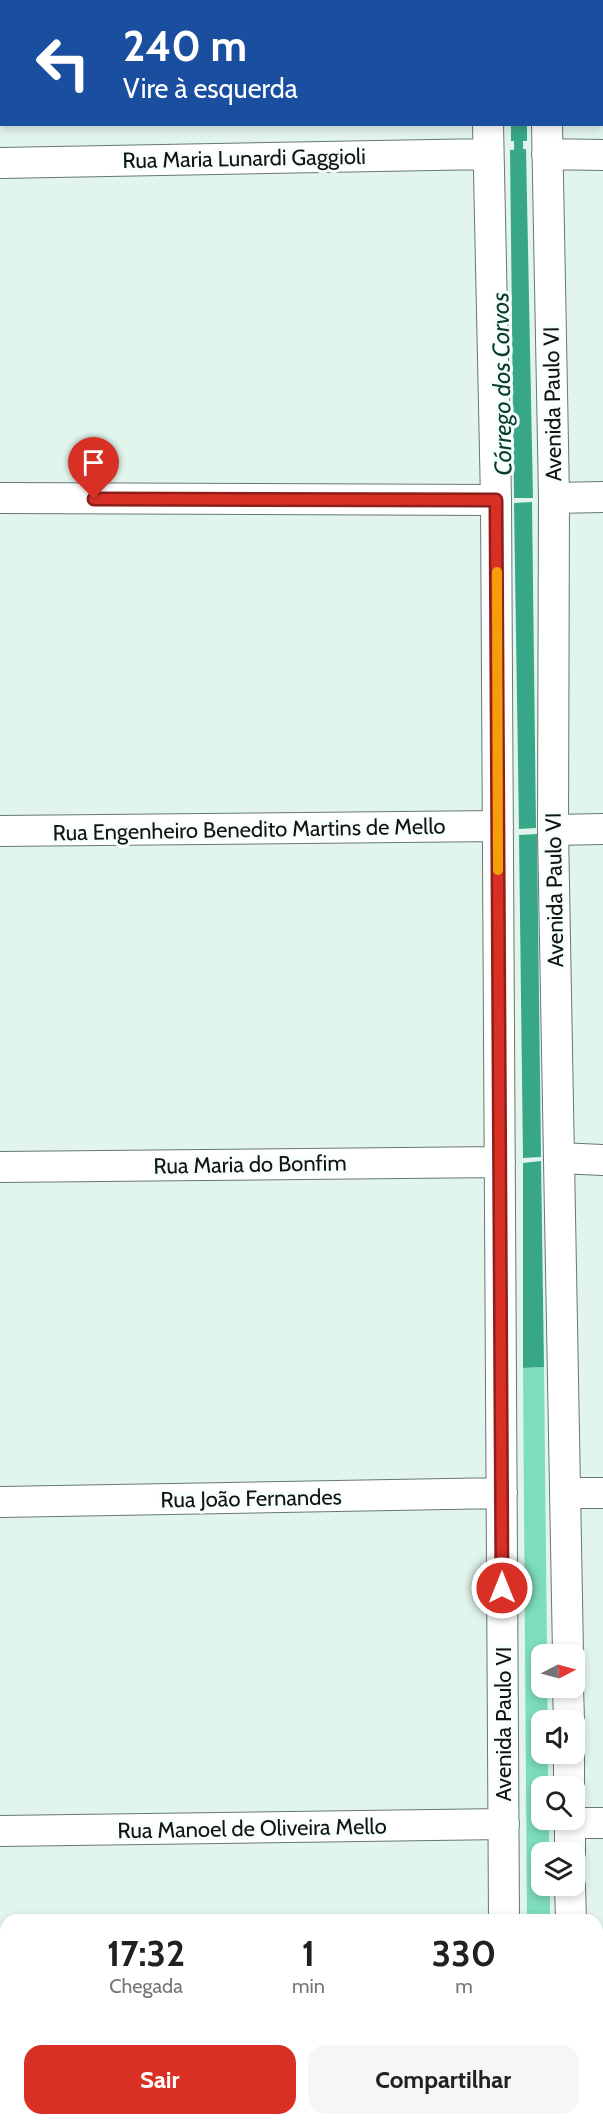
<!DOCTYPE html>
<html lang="pt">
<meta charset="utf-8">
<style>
:root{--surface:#fff;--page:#f6f6f6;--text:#202124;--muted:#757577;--accent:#d93025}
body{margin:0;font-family:Cabin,sans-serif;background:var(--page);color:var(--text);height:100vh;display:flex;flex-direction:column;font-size:22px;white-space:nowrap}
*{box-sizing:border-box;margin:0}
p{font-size:20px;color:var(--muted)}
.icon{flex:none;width:33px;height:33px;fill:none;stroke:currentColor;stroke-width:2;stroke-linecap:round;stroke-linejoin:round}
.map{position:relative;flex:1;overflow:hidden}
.details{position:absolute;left:0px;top:1914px;width:603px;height:212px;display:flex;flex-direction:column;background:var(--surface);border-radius:18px 18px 0 0;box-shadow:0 3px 9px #0003}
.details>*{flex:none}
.hud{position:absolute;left:0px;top:0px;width:603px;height:126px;box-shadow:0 3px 9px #0003;background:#1a4fa0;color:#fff;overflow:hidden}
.needle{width:39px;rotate:84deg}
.tools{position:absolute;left:531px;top:1644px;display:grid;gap:12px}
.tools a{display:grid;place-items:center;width:54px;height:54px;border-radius:12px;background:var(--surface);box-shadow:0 3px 9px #0003;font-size:30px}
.pin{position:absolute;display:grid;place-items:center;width:51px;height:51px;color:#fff;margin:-62px -26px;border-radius:50% 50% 50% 0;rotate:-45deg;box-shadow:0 0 6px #0007}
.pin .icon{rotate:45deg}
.me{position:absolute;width:66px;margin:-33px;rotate:0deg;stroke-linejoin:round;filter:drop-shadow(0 0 4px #0008)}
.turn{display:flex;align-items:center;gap:21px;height:126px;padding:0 24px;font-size:27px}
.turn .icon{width:78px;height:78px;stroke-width:2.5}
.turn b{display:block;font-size:42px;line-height:51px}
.eta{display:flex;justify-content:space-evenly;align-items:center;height:102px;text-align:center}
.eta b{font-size:36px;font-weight:700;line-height:42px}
.cta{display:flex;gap:12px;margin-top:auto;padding:12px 24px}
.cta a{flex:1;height:69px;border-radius:18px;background:var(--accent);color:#fff;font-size:24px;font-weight:700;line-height:69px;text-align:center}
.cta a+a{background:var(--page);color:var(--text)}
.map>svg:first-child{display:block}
.green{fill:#7dddbe}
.water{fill:#38a788}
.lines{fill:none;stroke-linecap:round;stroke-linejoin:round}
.stream{stroke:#38a788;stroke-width:9}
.street-casing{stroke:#677872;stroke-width:32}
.street{stroke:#fff;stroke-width:30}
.route-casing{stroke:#8d1f18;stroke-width:15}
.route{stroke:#d93025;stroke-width:10}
.slow{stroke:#f59e0b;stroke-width:10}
.labels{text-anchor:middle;stroke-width:6;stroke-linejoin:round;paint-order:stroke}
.street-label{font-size:22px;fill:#0f1513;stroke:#f7fffc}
.water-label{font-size:24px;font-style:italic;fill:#0a3b2e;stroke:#f7fffc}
</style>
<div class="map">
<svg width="603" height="2125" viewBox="0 0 603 2125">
<rect width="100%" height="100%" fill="#e1f5ed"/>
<!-- green -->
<path class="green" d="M 544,1367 L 547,1654 L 542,1654 L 542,1688 L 547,1688 L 548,1720 L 542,1720 L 542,1754 L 548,1754 L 548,1786 L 542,1786 L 542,1820 L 549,1820 L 549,1852 L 542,1852 L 542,1886 L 550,1886 L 550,1920 L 527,1920 L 523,1368 Z"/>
<!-- water -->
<path class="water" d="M 511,125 L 527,125 L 527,141 L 511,141 Z
M 526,149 L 533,498 L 514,498 L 510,150 Z
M 532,502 L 536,828 L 519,829 L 514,503 Z
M 537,834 L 541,1157 L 523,1158 L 519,835 Z
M 541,1161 L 544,1367 L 523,1368 L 523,1163 Z"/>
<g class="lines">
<!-- stream -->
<path class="stream" d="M 518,124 L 519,161"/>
<!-- street casing -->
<g class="street-casing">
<path id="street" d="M 487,0 L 487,2
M 546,0 L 546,2
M 488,124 L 496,500 L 504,1920
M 547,124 L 554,498 L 553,830 L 568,1654
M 547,154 L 603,155
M 0,163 L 488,154
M 0,498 L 496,500
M 554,498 L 603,497
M 553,830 L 603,829
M 0,831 L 498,826
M 559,1158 L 603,1160
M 0,1167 L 500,1162
M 566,1493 L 603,1493
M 0,1502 L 502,1493
M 568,1688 L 569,1720
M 569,1754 L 569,1786
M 570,1820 L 570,1852
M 570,1823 L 603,1823
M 0,1831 L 504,1824
M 570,1886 L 571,1920
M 504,2120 L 504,2125
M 573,2120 L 573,2125"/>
</g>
<!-- street -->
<use href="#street" class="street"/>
</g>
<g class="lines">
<!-- route casing -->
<g class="route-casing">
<path id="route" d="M 94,499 L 496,500 L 502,1588"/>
</g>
<!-- route -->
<use href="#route" class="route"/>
<!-- slow -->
<path class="slow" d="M 497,572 L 498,870"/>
</g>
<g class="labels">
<!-- street labels -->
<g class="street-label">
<text transform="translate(244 158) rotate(-1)" y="8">Rua Maria Lunardi Gaggioli</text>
<text transform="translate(552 404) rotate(-91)" y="8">Avenida Paulo VI</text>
<text transform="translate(249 829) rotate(-1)" y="8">Rua Engenheiro Benedito Martins de Mello</text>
<text transform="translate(554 890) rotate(-91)" y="8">Avenida Paulo VI</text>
<text transform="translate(250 1164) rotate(-1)" y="8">Rua Maria do Bonfim</text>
<text transform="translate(251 1498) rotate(-1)" y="8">Rua João Fernandes</text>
<text transform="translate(503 1724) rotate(-90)" y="8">Avenida Paulo VI</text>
<text transform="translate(252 1828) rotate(-1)" y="8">Rua Manoel de Oliveira Mello</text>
</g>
<!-- water labels -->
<g class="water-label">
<text transform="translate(502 384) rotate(-91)" y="8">Córrego dos Corvos</text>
</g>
</g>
</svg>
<div class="tools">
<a><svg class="needle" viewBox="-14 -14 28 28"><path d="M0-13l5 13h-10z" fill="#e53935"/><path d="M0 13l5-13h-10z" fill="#757577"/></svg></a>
<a><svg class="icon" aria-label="sound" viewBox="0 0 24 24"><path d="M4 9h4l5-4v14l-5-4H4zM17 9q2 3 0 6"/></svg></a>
<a><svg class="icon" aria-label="search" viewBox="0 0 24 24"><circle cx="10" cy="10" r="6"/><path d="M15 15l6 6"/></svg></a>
<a><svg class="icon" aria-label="layers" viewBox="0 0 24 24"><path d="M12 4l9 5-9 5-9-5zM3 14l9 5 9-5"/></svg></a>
</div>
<div class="pin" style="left:94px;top:499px;background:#d93025"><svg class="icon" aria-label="arrive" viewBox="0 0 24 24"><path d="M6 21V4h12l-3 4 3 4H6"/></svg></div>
<svg class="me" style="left:502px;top:1588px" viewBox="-20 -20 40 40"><circle r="17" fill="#d93025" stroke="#fff" stroke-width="3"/><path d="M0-11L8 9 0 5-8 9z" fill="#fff"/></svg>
<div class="hud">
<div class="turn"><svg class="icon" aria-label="left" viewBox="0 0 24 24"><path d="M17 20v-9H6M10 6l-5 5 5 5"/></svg><div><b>240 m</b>Vire à esquerda</div></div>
</div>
<section class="details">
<div class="eta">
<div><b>17:32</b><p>Chegada</p></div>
<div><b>1</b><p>min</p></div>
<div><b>330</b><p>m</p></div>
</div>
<div class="cta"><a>Sair</a><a>Compartilhar</a></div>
</section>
</div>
